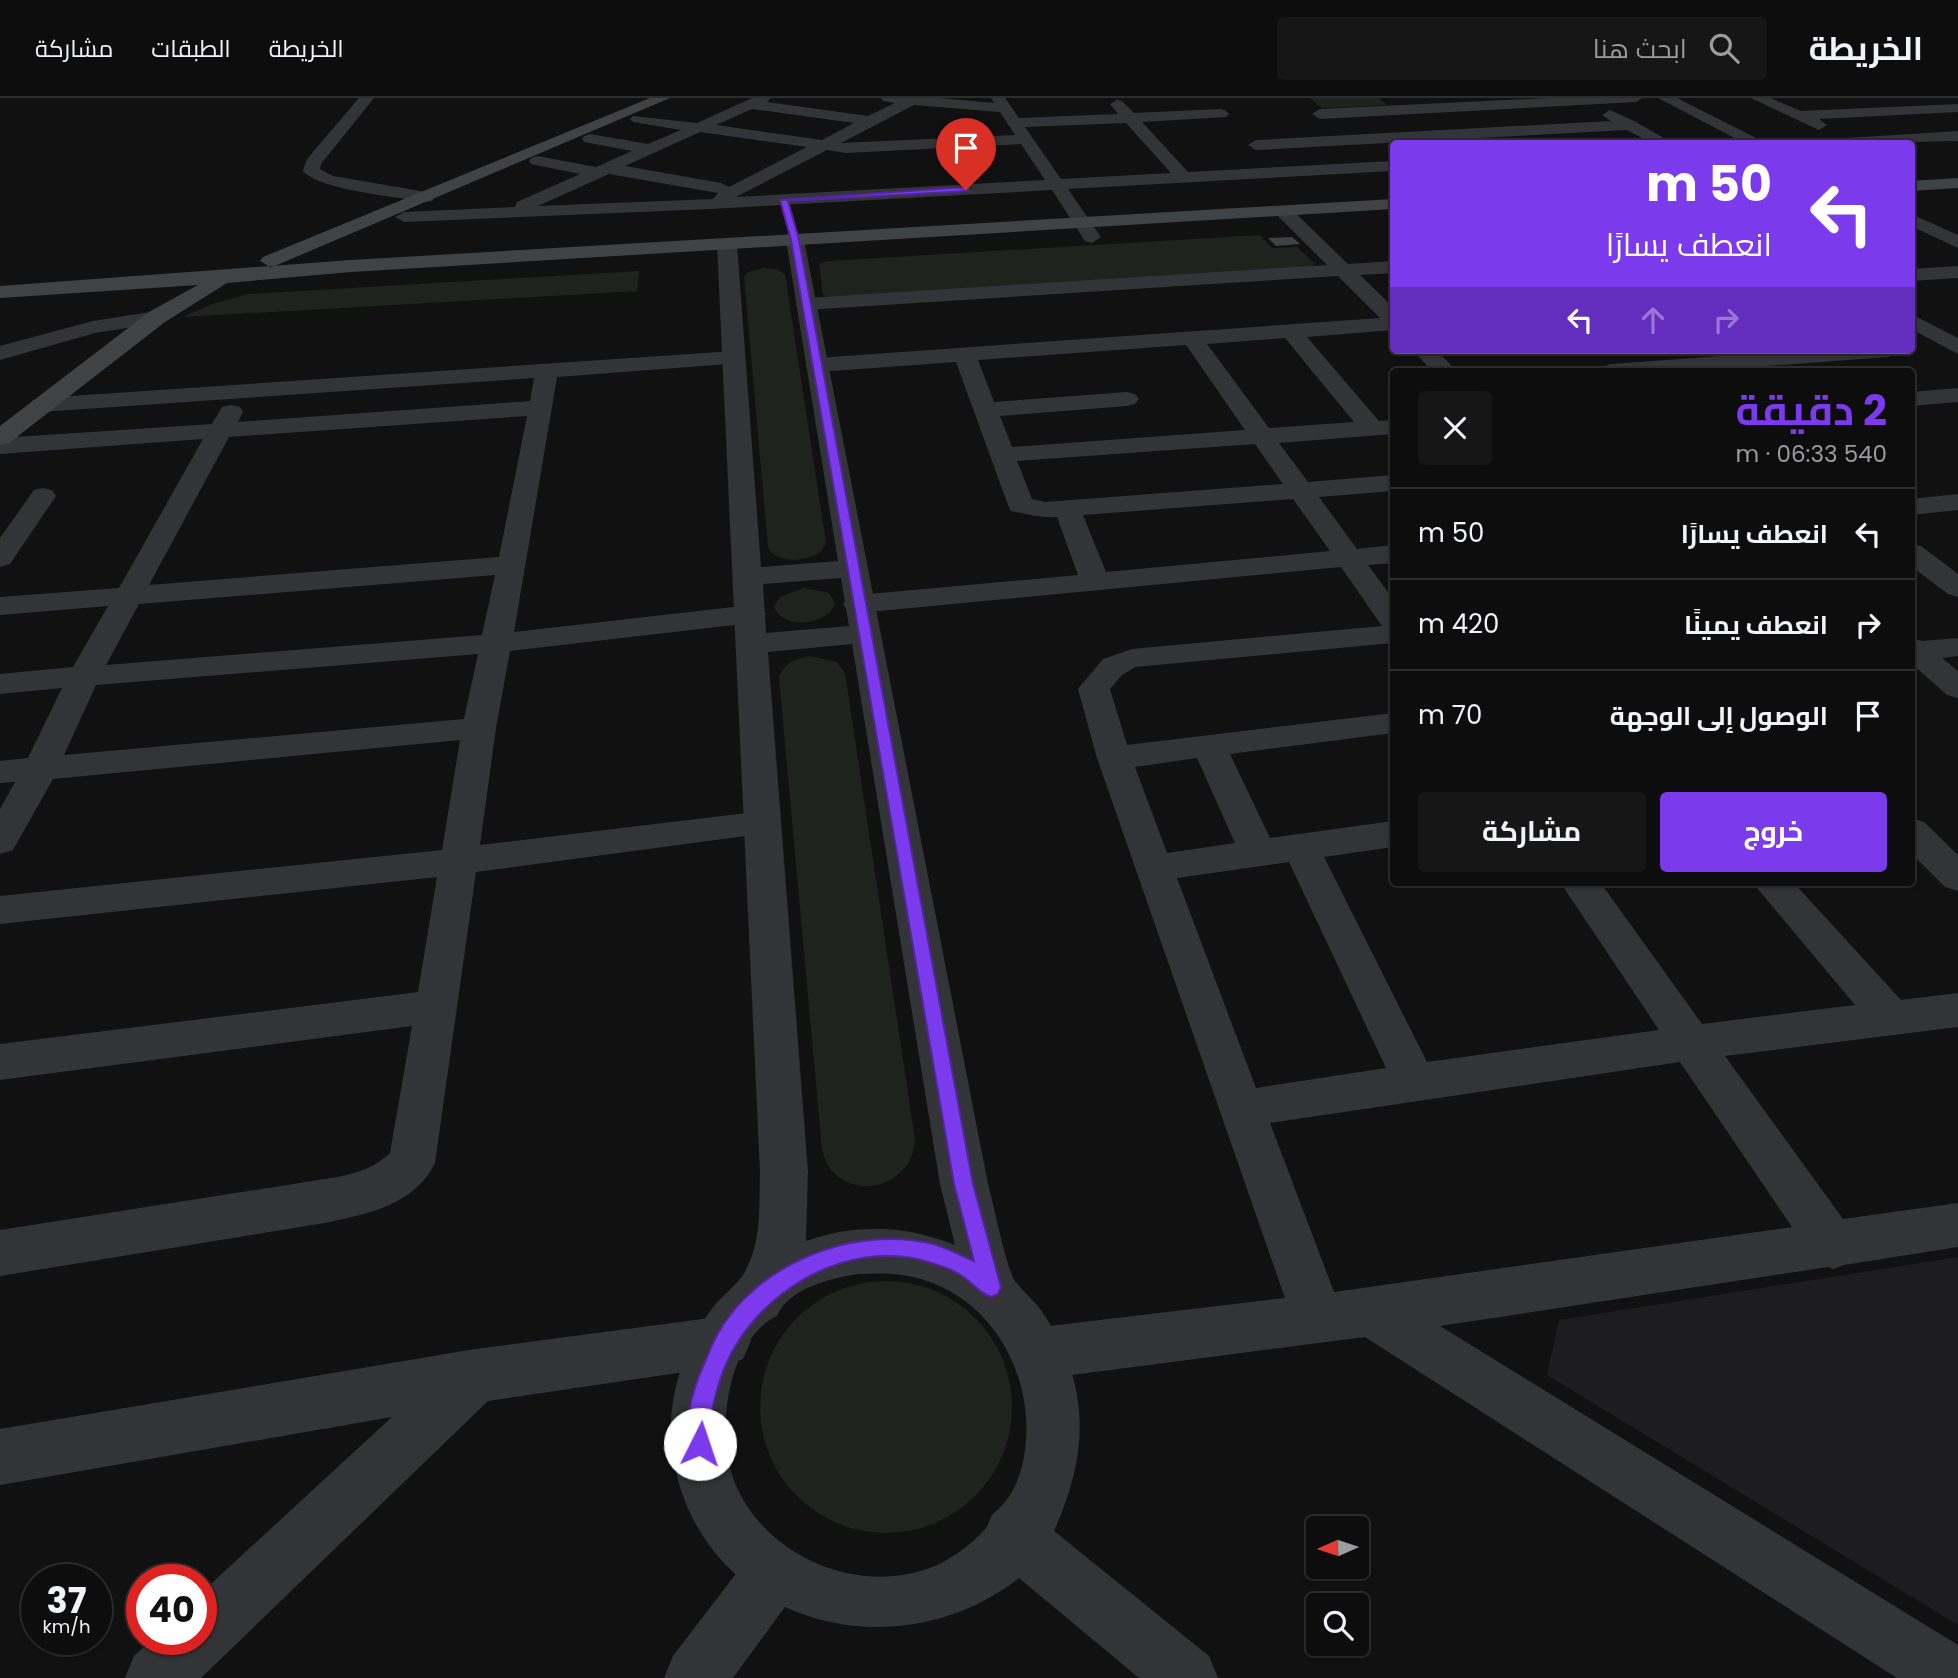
<!DOCTYPE html>
<html lang="ar">
<meta charset="utf-8">
<style>
:root{--surface:#0d0d0e;--page:#161617;--text:#f1f3f6;--muted:#9a9c9e;--line:#2d2d2e;--accent:#7c3aed}
body{margin:0;font-family:Poppins,Cairo,sans-serif;background:var(--page);color:var(--text);direction:rtl;height:100vh;display:flex;flex-direction:column;font-size:26px;white-space:nowrap}
*{box-sizing:border-box;margin:0}
p{font-size:23px;color:var(--muted)}
.icon{flex:none;width:38px;height:38px;fill:none;stroke:currentColor;stroke-width:2;stroke-linecap:round;stroke-linejoin:round}
.map{position:relative;flex:1;overflow:hidden;direction:ltr}
.details{position:absolute;left:1390px;top:270px;width:525px;height:518px;display:flex;flex-direction:column;background:var(--surface);border-radius:7px;box-shadow:0 2px 5px #0004,0 0 0 2px var(--line);direction:rtl}
.details>*{flex:none}
.banner{position:absolute;left:1390px;top:42px;width:525px;height:214px;border-radius:7px;box-shadow:0 2px 5px #0004,0 0 0 2px var(--line);direction:rtl;background:#7c3aed;color:#fff;overflow:hidden}
.needle{width:46px;rotate:267deg}
.fabs{position:absolute;left:1306px;top:1418px;display:grid;gap:14px}
.fabs a{display:grid;place-items:center;width:63px;height:63px;border-radius:7px;background:var(--surface);box-shadow:0 2px 5px #0004,0 0 0 2px var(--line);font-size:35px}
.speed{position:absolute;left:21px;top:1466px;display:flex;gap:14px;font-size:35px;font-weight:700;text-align:center}
.speed>*{display:grid;place-content:center;width:91px;height:91px;border-radius:50%;background:var(--surface);box-shadow:0 2px 5px #0004,0 0 0 2px var(--line);line-height:1}
.speed small{font-size:18px;font-weight:400}
.speed .limit{border:10px solid #d22;background:#fff;color:#111}
.pin{position:absolute;display:grid;place-items:center;width:60px;height:60px;color:#fff;margin:-72px -30px;border-radius:50% 50% 50% 0;rotate:-45deg;box-shadow:0 0 7px #0007}
.pin .icon{rotate:45deg}
.me{position:absolute;width:77px;margin:-38px;rotate:4deg;stroke-linejoin:round;filter:drop-shadow(0 0 5px #0008)}
.turn{display:flex;align-items:center;gap:24px;height:147px;padding:0 28px;font-size:32px}
.turn .icon{width:91px;height:91px;stroke-width:2.5}
.turn b{display:block;font-size:49px;line-height:60px}
.lanes{display:flex;align-items:center;height:66px;padding:0 28px;background:#0003;justify-content:center;gap:35px;direction:ltr}
.lanes .off{opacity:.35}
.round{display:grid;place-items:center;flex:none;width:74px;height:74px;border-radius:7px;background:var(--page)}
.head{display:flex;align-items:center;justify-content:space-between;height:119px;padding:0 28px}
h1{font-size:42px;font-weight:700;line-height:52px;color:var(--accent)}
.button{display:flex;gap:14px;margin-top:auto;padding:14px 28px}
.button a{flex:1;height:80px;border-radius:7px;background:var(--accent);color:#fff;font-size:28px;font-weight:700;line-height:80px;text-align:center}
.button a+a{background:var(--page);color:var(--text)}
ul{padding:0;list-style:none}
li{display:flex;align-items:center;gap:21px;height:91px;padding:0 28px;border-top:2px solid var(--line)}
li div{flex:1}
li b{display:block;font-size:26px}
li em{font-style:normal}
header{display:flex;align-items:center;gap:42px;box-sizing:border-box;height:98px;padding:0 35px;background:var(--surface);border-bottom:2px solid var(--line)}
header strong{font-size:33px}
nav{display:flex;gap:38px;margin-inline-start:auto;font-size:24px}
.search{width:490px;height:63px;background:var(--page);display:flex;align-items:center;gap:18px;box-sizing:border-box;padding:0 24px;border-radius:7px;color:var(--muted);font-size:26px}
.map>svg:first-child{display:block}
.built{fill:#1d1d1f}
.green{fill:#1e241d}
.building{fill:#404145}
.lines{fill:none;stroke-linecap:round;stroke-linejoin:round}
.minor{fill:#323437;fill-rule:evenodd}
.tertiary{fill:#323437;fill-rule:evenodd}
.secondary{fill:#404346;fill-rule:evenodd}
.route{fill:#7c3aed;stroke:#51269a;stroke-width:2}
</style>
<header>
<strong>الخريطة</strong>
<div class="search"><svg class="icon" aria-label="search" viewBox="0 0 24 24"><circle cx="10" cy="10" r="6"/><path d="M15 15l6 6"/></svg>ابحث هنا</div>
<nav><a>الخريطة</a><a>الطبقات</a><a>مشاركة</a></nav>
</header>
<div class="map">
<svg width="1958" height="1580" viewBox="0 0 1958 1580">
<rect width="100%" height="100%" fill="#111112"/>
<!-- built -->
<path class="built" d="M 1958,1159 L 1958,1527 L 1547,1277 L 1559,1222 Z"/>
<!-- green -->
<path class="green" d="M 1309,0 L 1378,0 L 1387,7 L 1322,10 Z
M 1260,137 L 1272,150 L 1297,149 L 1315,166 L 1309,169 L 833,199 L 823,197 L 819,166 L 828,163 Z
M 763,170 L 776,171 L 785,176 L 826,445 L 821,454 C 805,463 784,466 770,453 L 768,449 L 744,178 L 748,174 Z
M 639,173 L 637,193 L 183,219 L 212,206 L 248,196 Z
M 804,490 L 829,495 L 835,505 C 829,528 782,532 774,509 L 780,499 Z
M 809,558 L 837,564 L 845,575 L 915,1042 C 912,1096 834,1107 822,1051 L 779,580 C 783,565 796,561 809,558 Z
M760 1309a126 126 0 1 1 252 0a126 126 0 1 1-252 0Z"/>
<!-- building -->
<path class="building" d="M 1292,139 L 1300,146 L 1276,148 L 1268,140 Z"/>
<g class="lines">
<!-- minor -->
<path class="minor" d="M 359,0 L 374,0 L 321,66 L 320,71 L 333,78 L 432,95 L 435,99 L 432,103 L 426,104 C 398,99 319,92 303,73 L 307,61 Z
M 752,0 L 771,0 L 767,4 L 868,18 L 895,5 L 883,3 L 881,0 L 939,0 L 994,5 L 991,0 L 1005,0 L 1019,20 L 1118,16 L 1110,6 L 1117,2 L 1122,3 L 1134,15 L 1221,11 L 1226,13 L 1229,16 L 1226,19 L 1142,24 L 1188,74 L 1393,63 L 1393,73 L 1068,91 L 1101,139 L 1092,145 L 1085,143 L 1052,92 L 710,111 L 404,124 L 395,119 L 404,114 L 515,109 L 517,104 L 580,76 L 531,66 L 529,63 L 531,60 L 537,58 L 596,69 L 632,53 L 584,44 L 582,41 L 584,38 L 590,36 L 648,46 L 681,32 L 633,24 L 630,21 L 633,18 L 697,25 ZM 914,7 L 1000,14 L 1015,37 L 841,45 ZM 752,11 L 854,25 L 822,42 L 716,27 ZM 1126,25 L 1171,75 L 1061,81 L 1025,29 ZM 700,34 L 807,49 L 729,89 L 721,85 L 625,68 ZM 1021,46 L 1045,82 L 736,99 L 827,52 L 846,55 ZM 609,76 L 718,95 L 713,101 L 538,108 Z
M 1549,0 L 1643,0 L 1636,4 L 1320,21 L 1312,16 L 1320,11 Z
M 1658,0 L 1677,0 L 1768,46 L 1746,46 Z
M 1751,0 L 1770,0 L 1801,13 L 1958,6 L 1958,14 L 1819,21 L 1827,27 L 1819,32 Z
M 1610,12 L 1636,24 L 1674,46 L 1653,46 L 1627,32 L 1256,52 L 1248,47 L 1256,42 L 1611,23 L 1602,17 Z
M 1958,33 L 1958,43 L 1822,46 L 1830,41 Z
M 1283,108 L 1289,109 L 1348,166 L 1393,163 L 1393,175 L 1360,177 L 1393,209 L 1393,232 L 1307,239 L 1379,323 L 1393,322 L 1393,336 L 1279,345 L 1308,384 L 1393,377 L 1393,393 L 1319,399 L 1357,451 L 1393,447 L 1393,465 L 1368,467 L 1393,501 L 1393,545 L 1135,569 L 1121,578 L 1110,591 L 1127,647 L 1393,615 L 1393,635 L 1230,656 L 1270,740 L 1393,723 L 1393,749 L 1324,759 L 1427,964 L 1659,932 L 1560,784 L 1600,784 L 1702,926 L 1855,907 L 1752,784 L 1793,784 L 1901,902 L 1958,895 L 1958,929 L 1725,958 L 1843,1121 L 1958,1105 L 1958,1149 L 1844,1167 L 1833,1171 L 1828,1169 L 1440,1228 L 1958,1547 L 1958,1580 L 1897,1580 L 1365,1239 L 1041,1281 L 1022,1273 L 1015,1255 L 1022,1237 L 1041,1229 L 1285,1200 L 1097,660 L 1078,591 L 1103,561 L 1132,551 L 1382,528 L 1341,469 L 858,515 L 847,512 L 843,506 L 847,500 L 858,497 L 1078,477 L 1057,419 C 1041,420 1027,416 1011,413 L 1008,407 L 956,264 L 817,274 L 809,272 L 806,267 L 809,262 L 817,260 L 1380,220 L 1338,178 L 806,212 L 799,210 L 796,206 L 799,202 L 806,200 L 1327,167 L 1277,117 L 1274,113 ZM 1285,240 L 1354,324 L 1269,330 L 1207,246 ZM 1186,247 L 1245,332 L 1012,349 L 1000,318 L 1127,308 L 1135,306 L 1139,301 L 1135,296 L 1127,294 L 994,304 L 978,262 ZM 1255,346 L 1283,386 L 1045,404 L 1032,401 L 1017,363 ZM 1293,401 L 1330,453 L 1106,474 L 1083,417 ZM 1197,660 L 1235,745 L 1167,755 L 1135,669 ZM 1289,764 L 1386,970 L 1256,990 L 1177,780 ZM 1680,964 L 1792,1129 L 1334,1194 L 1270,1025 Z
M 1911,116 L 1958,137 L 1958,150 L 1911,128 Z
M 1958,168 L 1958,180 L 1911,183 L 1911,171 Z
M 157,213 L 165,214 L 168,219 L 165,224 L 95,235 L 0,262 L 0,248 L 93,223 Z
M 1911,216 L 1958,240 L 1958,256 L 1911,231 Z
M 1413,252 L 1437,252 L 1456,273 L 1432,273 Z
M 1800,252 L 1899,252 L 1896,257 L 1888,259 L 1701,273 L 1601,273 L 1604,268 L 1612,266 Z
M 734,253 L 742,255 L 745,260 L 742,265 L 557,279 L 514,534 L 751,507 L 762,510 L 766,516 L 762,522 L 751,525 L 510,553 L 496,630 L 480,747 L 763,713 L 776,716 L 781,725 L 776,734 L 476,774 L 435,1065 C 415,1107 367,1116 325,1125 L 0,1178 L 0,1132 L 325,1081 C 350,1077 371,1073 390,1055 L 412,928 L 0,982 L 0,946 L 418,894 L 437,779 L 0,826 L 0,798 L 442,752 L 460,642 L 53,681 L 13,752 L 0,756 L 0,711 L 15,684 L 0,685 L 0,663 L 28,660 L 62,590 L 0,596 L 0,576 L 73,569 L 108,508 L 0,517 L 0,499 L 119,490 L 203,341 L 0,356 L 0,340 L 212,326 L 222,309 L 231,307 L 240,309 L 243,314 L 238,324 L 530,303 L 534,280 L 41,314 L 33,312 L 29,307 L 33,302 L 41,300 ZM 527,318 L 499,459 L 149,487 L 229,339 ZM 495,477 L 482,537 L 106,567 L 139,506 ZM 478,556 L 464,621 L 64,657 L 96,587 Z
M 1958,290 L 1958,304 L 1911,308 L 1911,294 Z
M 43,390 L 52,392 L 56,398 L 10,466 L 0,469 L 0,440 L 34,392 Z
M 1958,396 L 1958,412 L 1911,417 L 1911,401 Z
M 1911,446 L 1921,448 L 1958,476 L 1958,499 L 1948,496 L 1911,468 Z
M 1911,540 L 1922,543 L 1958,540 L 1958,558 L 1942,560 L 1958,573 L 1958,600 L 1947,597 L 1911,565 Z
M 1911,720 L 1924,724 L 1958,757 L 1958,793 L 1945,789 L 1911,755 Z
M 725,1218 L 743,1225 L 751,1243 L 743,1261 L 725,1268 L 488,1303 L 201,1580 L 125,1580 L 134,1558 L 151,1542 L 201,1542 L 201,1495 L 392,1319 L 0,1387 L 0,1331 L 475,1251 Z
M 769,1451 L 790,1460 L 799,1481 L 790,1502 L 733,1580 L 664,1580 L 673,1558 L 748,1460 Z"/>
<!-- tertiary -->
<path class="tertiary" d="M 795,136 L 804,142 L 988,1086 C 993,1104 1007,1172 1015,1183 C 1024,1195 1035,1203 1043,1215 C 1091,1288 1089,1356 1054,1433 L 1209,1558 L 1218,1580 L 1139,1580 L 1019,1480 C 892,1580 693,1522 672,1351 C 666,1304 683,1250 711,1212 C 720,1199 735,1189 743,1177 C 762,1146 759,1109 760,1074 L 717,146 L 727,140 L 737,146 L 761,469 L 838,463 L 786,142 ZM 841,480 L 849,528 L 766,535 L 763,486 ZM 852,546 L 940,1086 L 955,1147 C 905,1127 857,1125 806,1143 L 808,1074 L 768,554 ZM 859,1176 C 881,1175 905,1175 927,1183 C 1002,1208 1040,1294 1022,1368 C 1016,1390 1009,1402 993,1416 C 990,1419 989,1426 986,1430 C 973,1445 953,1460 935,1468 C 860,1499 766,1460 735,1385 C 723,1355 723,1317 731,1286 C 736,1262 753,1228 777,1218 C 789,1190 831,1180 859,1176 Z"/>
<!-- secondary -->
<path class="secondary" d="M 650,0 L 670,0 L 277,167 L 270,169 L 260,163 L 263,159 Z
M 1958,80 L 1958,90 L 1911,93 L 1911,83 Z
M 1393,101 L 1393,111 L 351,174 L 227,185 L 165,224 L 9,345 L 0,347 L 0,328 L 149,214 L 198,187 L 0,200 L 0,188 L 351,162 Z"/>
</g>
<!-- route -->
<path class="route" d="M 966,89 L 969,93 L 788,103 L 799,142 L 973,1086 L 1001,1189 L 998,1196 L 991,1199 C 980,1195 974,1187 965,1180 C 956,1173 942,1168 931,1165 C 846,1136 746,1199 720,1282 C 716,1294 712,1310 711,1323 C 710,1335 713,1344 708,1355 L 700,1358 L 692,1355 C 681,1329 693,1291 704,1266 C 708,1257 712,1246 717,1237 C 756,1166 851,1128 929,1145 C 944,1148 959,1157 974,1163 L 954,1086 L 791,142 L 780,102 Z"/>
</svg>
<div class="fabs">
<a><svg class="needle" viewBox="-14 -14 28 28"><path d="M0-13l5 13h-10z" fill="#e53935"/><path d="M0 13l5-13h-10z" fill="#9a9c9e"/></svg></a>
<a><svg class="icon" aria-label="search" viewBox="0 0 24 24"><circle cx="10" cy="10" r="6"/><path d="M15 15l6 6"/></svg></a>
</div>
<div class="speed"><div>37<small>km/h</small></div><div class="limit">40</div></div>
<div class="pin" style="left:966px;top:92px;background:#d93025"><svg class="icon" aria-label="arrive" viewBox="0 0 24 24"><path d="M6 21V4h12l-3 4 3 4H6"/></svg></div>
<svg class="me" style="left:700px;top:1346px" viewBox="-20 -20 40 40"><circle r="19" fill="#fff"/><path d="M0-13L10 11 0 6-10 11z" fill="#7c3aed"/></svg>
<div class="banner">
<div class="turn"><svg class="icon" aria-label="left" viewBox="0 0 24 24"><path d="M17 20v-9H6M10 6l-5 5 5 5"/></svg><div><b>50 m</b>انعطف يسارًا</div></div>
<div class="lanes"><svg class="icon" aria-label="left" viewBox="0 0 24 24"><path d="M17 20v-9H6M10 6l-5 5 5 5"/></svg><svg class="icon off" aria-label="ahead" viewBox="0 0 24 24"><path d="M12 20V5M6 11l6-6 6 6"/></svg><svg class="icon off" aria-label="right" viewBox="0 0 24 24"><path d="M7 20v-9h11M14 6l5 5-5 5"/></svg></div>
</div>
<section class="details">
<div class="head"><div><h1>2 دقيقة</h1><p>540 m · 06:33</p></div><a class="round"><svg class="icon" aria-label="close" viewBox="0 0 24 24"><path d="M6 6l12 12M18 6L6 18"/></svg></a></div>
<ul>
<li><svg class="icon" aria-label="left" viewBox="0 0 24 24"><path d="M17 20v-9H6M10 6l-5 5 5 5"/></svg><div><b>انعطف يسارًا</b></div><em>50 m</em></li>
<li><svg class="icon" aria-label="right" viewBox="0 0 24 24"><path d="M7 20v-9h11M14 6l5 5-5 5"/></svg><div><b>انعطف يمينًا</b></div><em>420 m</em></li>
<li><svg class="icon" aria-label="arrive" viewBox="0 0 24 24"><path d="M6 21V4h12l-3 4 3 4H6"/></svg><div><b>الوصول إلى الوجهة</b></div><em>70 m</em></li>
</ul>
<div class="button"><a>خروج</a><a>مشاركة</a></div>
</section>
</div>
